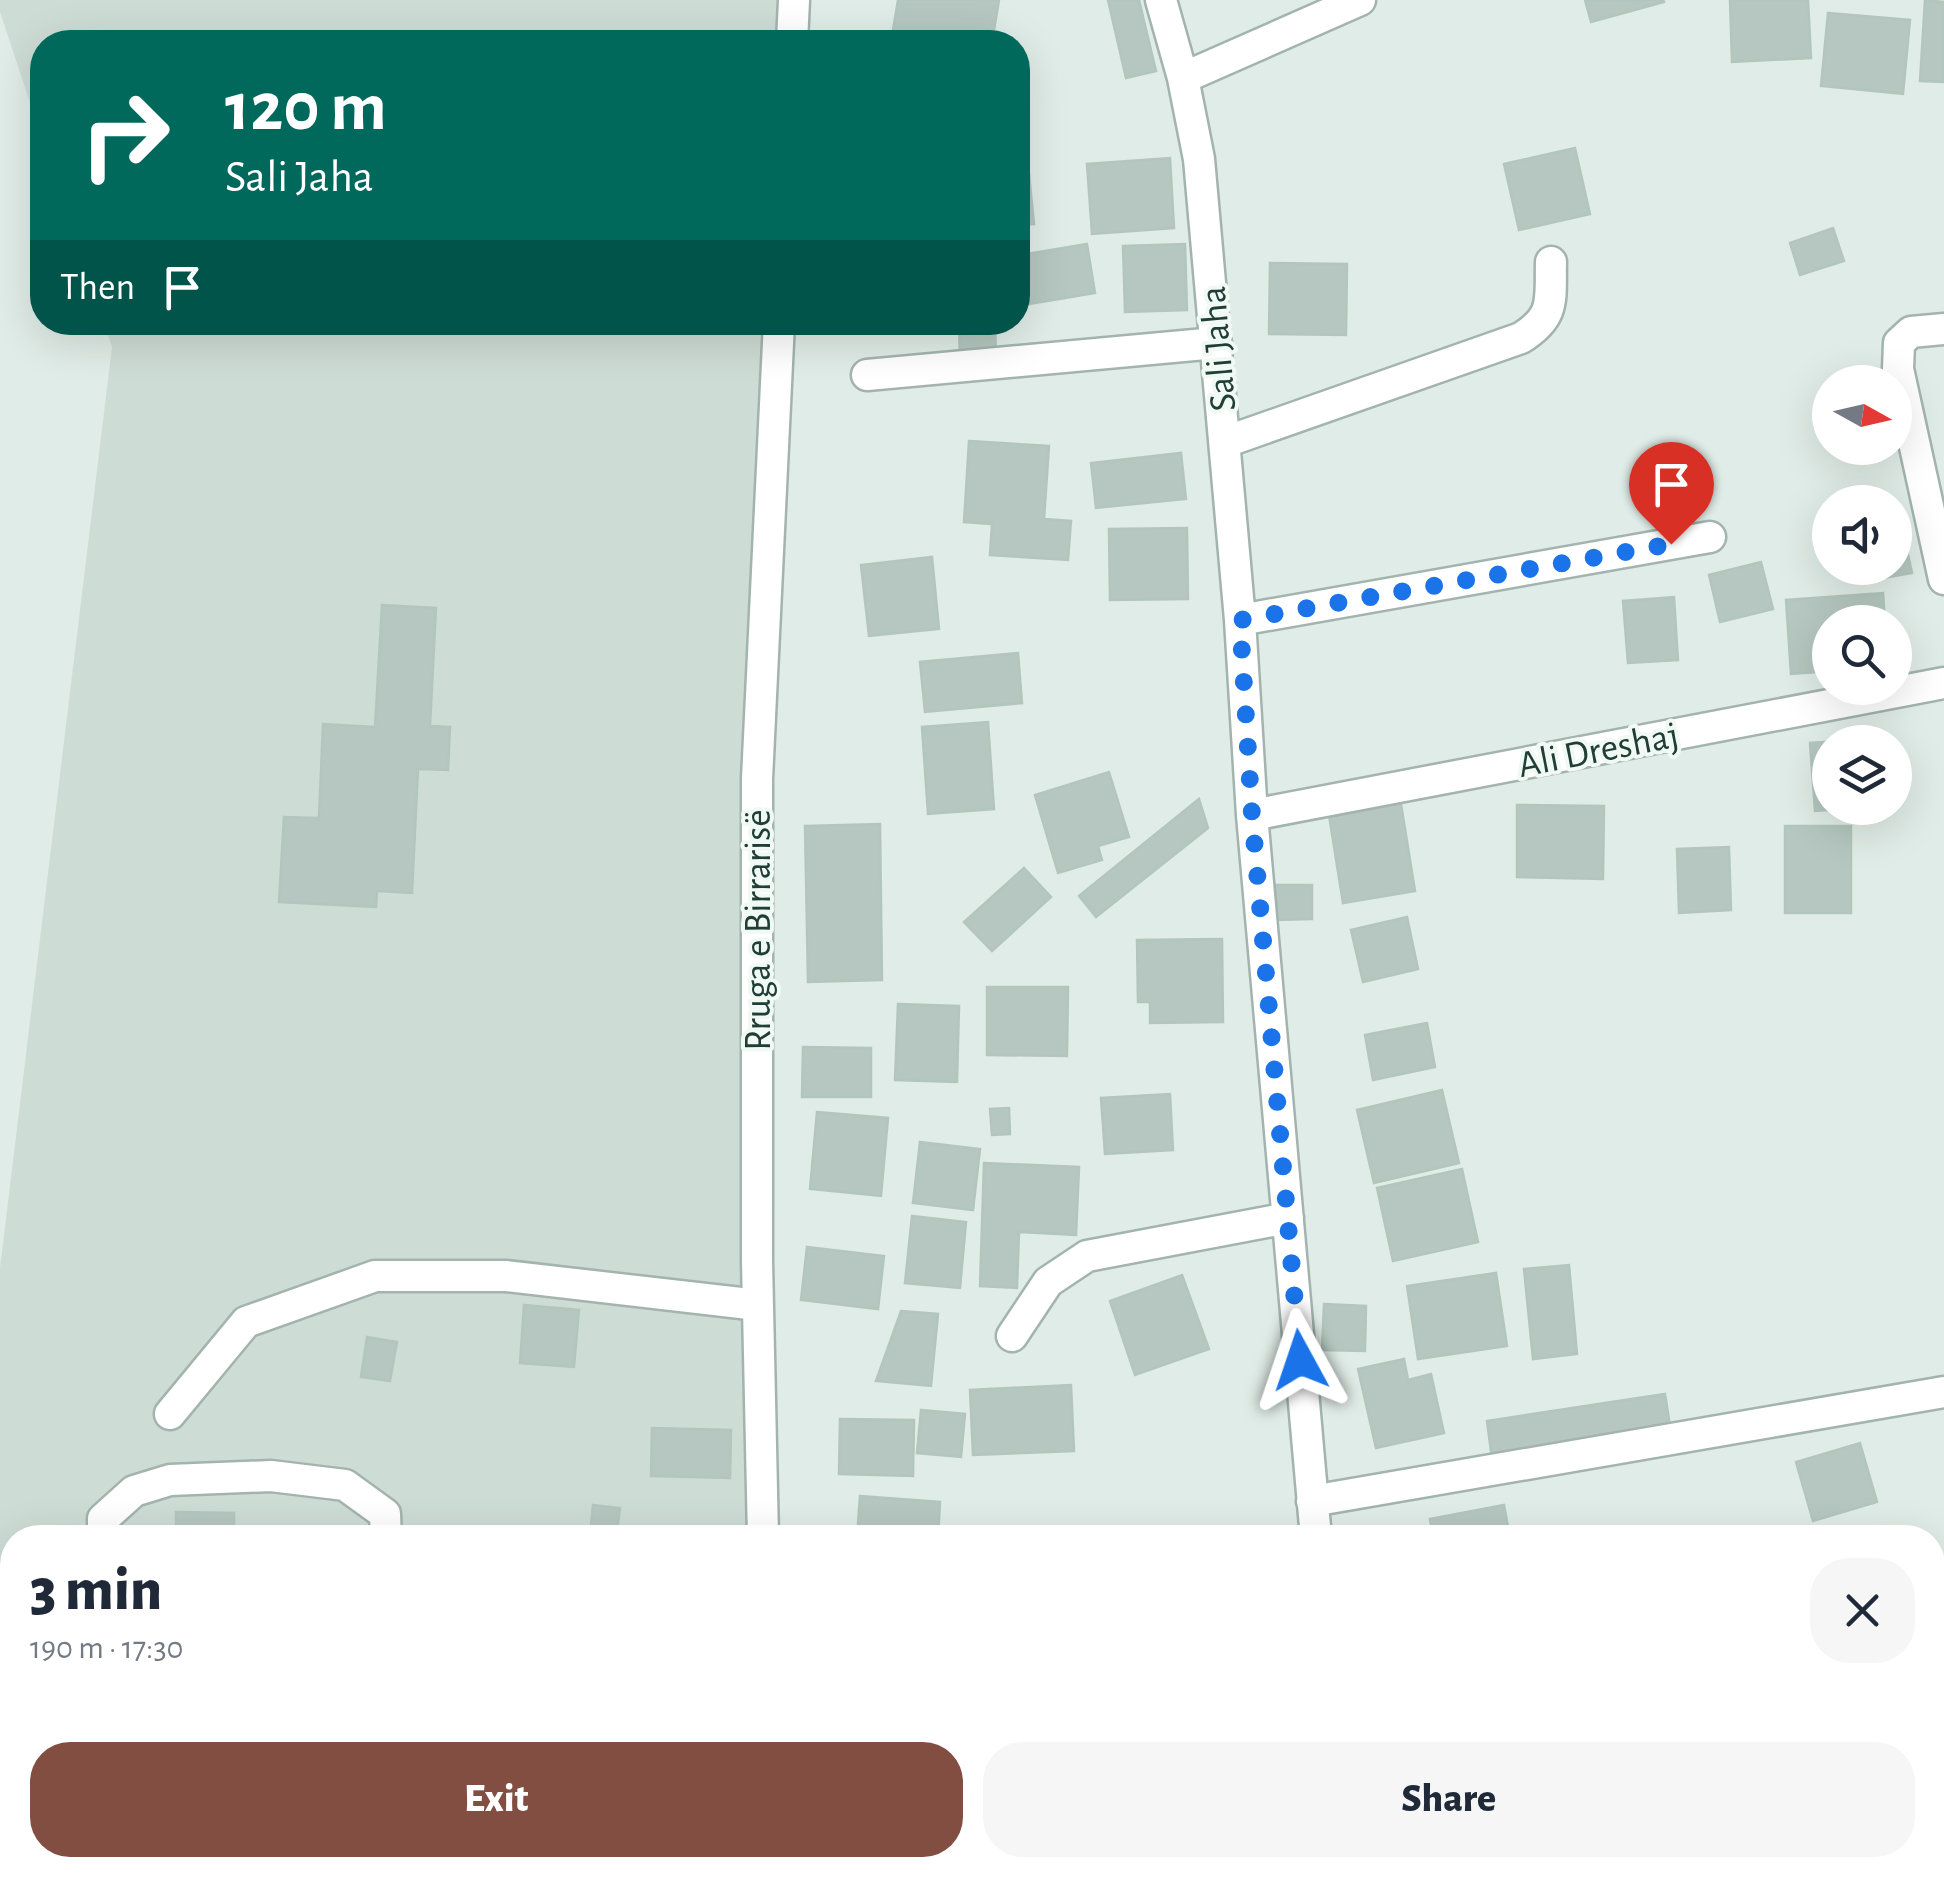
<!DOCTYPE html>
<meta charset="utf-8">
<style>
:root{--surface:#fff;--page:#f6f6f7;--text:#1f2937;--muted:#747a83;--accent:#824e42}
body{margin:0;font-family:"Alegreya Sans",sans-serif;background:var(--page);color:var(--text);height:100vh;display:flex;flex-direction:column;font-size:38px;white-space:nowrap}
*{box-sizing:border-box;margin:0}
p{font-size:32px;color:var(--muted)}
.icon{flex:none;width:55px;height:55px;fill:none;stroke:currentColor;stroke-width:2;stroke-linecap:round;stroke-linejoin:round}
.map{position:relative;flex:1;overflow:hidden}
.sheet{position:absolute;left:0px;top:1525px;width:1945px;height:352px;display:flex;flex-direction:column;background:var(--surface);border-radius:40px 40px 0 0;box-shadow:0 10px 40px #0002}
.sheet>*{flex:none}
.hud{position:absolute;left:30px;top:30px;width:1000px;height:305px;border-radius:40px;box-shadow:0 10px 40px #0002;background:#00695c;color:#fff;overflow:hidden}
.needle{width:65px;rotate:98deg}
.tools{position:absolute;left:1812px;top:365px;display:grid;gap:20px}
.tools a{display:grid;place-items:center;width:100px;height:100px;border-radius:50%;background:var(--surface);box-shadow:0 10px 40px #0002;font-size:50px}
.pin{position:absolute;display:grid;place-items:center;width:85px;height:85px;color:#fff;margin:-102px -42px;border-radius:50% 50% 50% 0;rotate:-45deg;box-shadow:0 0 10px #0007}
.pin .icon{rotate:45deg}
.me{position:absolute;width:110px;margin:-55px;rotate:355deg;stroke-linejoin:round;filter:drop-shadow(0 0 8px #0008)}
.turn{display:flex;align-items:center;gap:35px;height:210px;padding:0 30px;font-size:45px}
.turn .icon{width:130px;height:130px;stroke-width:2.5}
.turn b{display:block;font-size:70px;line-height:85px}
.then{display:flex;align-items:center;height:95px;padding:0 30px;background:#0003;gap:20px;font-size:38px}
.round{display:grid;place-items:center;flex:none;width:105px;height:105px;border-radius:40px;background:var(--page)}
.headline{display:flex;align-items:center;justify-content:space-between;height:170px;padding:0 30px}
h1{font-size:60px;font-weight:800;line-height:75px}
.primary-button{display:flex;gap:20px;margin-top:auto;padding:20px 30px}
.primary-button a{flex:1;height:115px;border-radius:40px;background:var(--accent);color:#fff;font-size:40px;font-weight:800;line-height:115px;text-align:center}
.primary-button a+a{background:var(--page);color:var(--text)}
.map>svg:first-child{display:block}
.built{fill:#cedcd6}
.building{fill:#b5c7c0;stroke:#b2c6be;stroke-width:2.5}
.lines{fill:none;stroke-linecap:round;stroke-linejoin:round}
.minor-casing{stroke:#a3b4ae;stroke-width:35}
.minor{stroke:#fff;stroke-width:30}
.route{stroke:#1a73e8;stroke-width:18;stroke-dasharray:0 32.4}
.labels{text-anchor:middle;stroke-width:8;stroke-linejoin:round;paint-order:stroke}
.street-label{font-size:38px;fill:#203e36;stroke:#f1f9f5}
</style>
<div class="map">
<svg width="1944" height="1877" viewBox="0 0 1944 1877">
<rect width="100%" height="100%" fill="#e0ece7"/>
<!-- built -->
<path class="built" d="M 0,0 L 794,0 L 792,42 L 42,42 L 42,139 L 0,12 Z
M 104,323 L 779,323 L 757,779 L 763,1537 L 12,1538 L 12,1865 L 770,1865 L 771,1877 L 0,1877 L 0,1268 L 112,347 Z"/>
<!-- building -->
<path class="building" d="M 898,0 L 999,0 L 992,42 L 891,42 Z
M 1108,0 L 1139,0 L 1156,71 L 1126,78 Z
M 1585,0 L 1663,0 L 1664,2 L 1591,22 Z
M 1730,0 L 1808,0 L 1811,58 L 1732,62 Z
M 1925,0 L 1944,2 L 1944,82 L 1920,81 Z
M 1828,13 L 1910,20 L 1903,94 L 1821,86 Z
M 1026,144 L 1034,224 L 1018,225 L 1018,145 Z
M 1575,148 L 1590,214 L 1519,230 L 1504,164 Z
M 1170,158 L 1174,228 L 1092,234 L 1087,164 Z
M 1833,228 L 1844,261 L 1800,275 L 1790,243 Z
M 1087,244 L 1095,293 L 1029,304 L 1021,255 Z
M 1185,244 L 1187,310 L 1125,312 L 1123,246 Z
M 1270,263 L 1347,264 L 1346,335 L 1269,334 Z
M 890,322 L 995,322 L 996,360 L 960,361 L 959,328 L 890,330 Z
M 969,441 L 1049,446 L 1044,519 L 1071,521 L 1068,560 L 990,555 L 992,524 L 964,522 Z
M 1181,453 L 1186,499 L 1096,508 L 1091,463 Z
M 1187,528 L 1188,599 L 1110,600 L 1109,529 Z
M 1905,541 L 1912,573 L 1877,579 L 1875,568 L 1895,568 L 1895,543 Z
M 932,557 L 939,629 L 869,636 L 861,565 Z
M 1761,562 L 1773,609 L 1720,622 L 1709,575 Z
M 1883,593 L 1885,622 L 1830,622 L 1830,671 L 1791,674 L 1786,600 Z
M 1674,597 L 1678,660 L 1628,663 L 1623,601 Z
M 382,605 L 436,608 L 430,726 L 450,727 L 448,770 L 418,769 L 412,893 L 377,891 L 376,907 L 279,902 L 284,817 L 319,818 L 323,724 L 375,727 Z
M 1018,653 L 1022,703 L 925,712 L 920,662 Z
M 988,722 L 994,809 L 928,814 L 922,727 Z
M 1871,739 L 1871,742 L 1830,742 L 1830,808 L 1861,808 L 1815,811 L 1810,743 Z
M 1109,772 L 1129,837 L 1098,846 L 1102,860 L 1058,873 L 1035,795 Z
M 1199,799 L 1208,828 L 1096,917 L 1079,896 Z
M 1401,804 L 1415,891 L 1343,903 L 1329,815 Z
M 1517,805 L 1604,806 L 1603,879 L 1517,877 Z
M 880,824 L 882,980 L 808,982 L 805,826 Z
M 1785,826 L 1851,826 L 1851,913 L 1785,913 Z
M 1729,847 L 1731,910 L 1679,913 L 1677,849 Z
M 1024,868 L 1051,897 L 992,951 L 964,922 Z
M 1275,885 L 1312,885 L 1312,919 L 1275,920 Z
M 1407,917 L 1418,969 L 1363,982 L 1351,930 Z
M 1222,939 L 1223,1022 L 1150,1023 L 1150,1002 L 1138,1002 L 1137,940 Z
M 987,987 L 1068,987 L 1067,1056 L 987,1055 Z
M 898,1004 L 959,1006 L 957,1082 L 895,1080 Z
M 1427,1023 L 1435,1067 L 1373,1080 L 1365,1035 Z
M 803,1047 L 871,1048 L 871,1097 L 802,1097 Z
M 1442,1090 L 1459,1163 L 1374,1183 L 1357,1110 Z
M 1170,1094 L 1173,1150 L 1105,1154 L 1101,1098 Z
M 1009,1108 L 1010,1134 L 992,1135 L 990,1109 Z
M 817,1112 L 888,1118 L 881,1196 L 810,1189 Z
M 920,1142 L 980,1149 L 973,1210 L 913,1203 Z
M 984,1163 L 1079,1167 L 1076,1235 L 1019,1232 L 1017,1288 L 980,1286 Z
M 1462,1169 L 1478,1242 L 1393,1261 L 1377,1188 Z
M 912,1216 L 966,1222 L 960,1288 L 905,1283 Z
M 807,1247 L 884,1256 L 878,1309 L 801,1300 Z
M 1569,1265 L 1577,1354 L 1533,1359 L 1524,1269 Z
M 1496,1273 L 1507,1346 L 1418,1359 L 1407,1286 Z
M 1182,1275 L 1209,1349 L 1135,1375 L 1110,1301 Z
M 1324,1304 L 1366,1306 L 1365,1351 L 1322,1350 Z
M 524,1305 L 579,1310 L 574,1367 L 520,1363 Z
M 901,1311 L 938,1314 L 931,1386 L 876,1381 Z
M 367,1337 L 397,1342 L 390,1381 L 361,1377 Z
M 1404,1359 L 1408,1380 L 1431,1374 L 1444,1433 L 1376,1448 L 1358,1369 Z
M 1071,1385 L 1074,1451 L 973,1455 L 970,1390 Z
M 1665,1394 L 1671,1432 L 1492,1459 L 1487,1421 Z
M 921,1410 L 965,1414 L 961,1457 L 917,1453 Z
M 840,1419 L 914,1420 L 913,1476 L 839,1474 Z
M 652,1428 L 731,1430 L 730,1478 L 651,1476 Z
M 1860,1443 L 1877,1502 L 1813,1521 L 1796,1462 Z
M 860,1496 L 940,1502 L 938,1538 L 857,1538 Z
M 593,1505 L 620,1508 L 616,1538 L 590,1538 Z
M 1504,1505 L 1510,1538 L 1433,1538 L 1430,1519 Z
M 176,1512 L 234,1513 L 234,1538 L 176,1538 Z
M 475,1865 L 520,1865 L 521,1877 L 477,1877 Z
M 659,1865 L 743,1865 L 742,1877 L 659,1877 Z"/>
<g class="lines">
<!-- minor casing -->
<g class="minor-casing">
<path id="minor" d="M 1161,0 L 1183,78 L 1199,159 L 1240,620 L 1252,815 L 1316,1538
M 792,42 L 794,0
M 1183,78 L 1360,0
M 1944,329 L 1911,332 L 1899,343 L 1898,369 L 1944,579
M 867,375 L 1216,343
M 1225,442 L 1521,338 C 1556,316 1550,300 1551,262
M 1240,620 L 1710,537
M 1252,815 L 1944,683
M 1012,1336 L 1048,1282 L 1087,1256 L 1288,1218
M 170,1414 L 246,1322 L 375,1276 L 506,1276 L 758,1305
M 1312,1501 L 1944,1392
M 103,1538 L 103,1519 L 134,1491 L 170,1480 L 271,1476 L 345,1485 L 385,1514 L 386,1538
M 763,1538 L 757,1261 L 757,779 L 779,322
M 770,1865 L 771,1877
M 1378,1865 L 1381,1877"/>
</g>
<!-- minor -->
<use href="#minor" class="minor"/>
</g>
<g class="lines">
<!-- route -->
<path class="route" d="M 1300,1360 L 1252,815 L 1240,620 L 1671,544"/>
</g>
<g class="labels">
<!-- street labels -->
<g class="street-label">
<text transform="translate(1217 349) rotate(-95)" y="13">Sali Jaha</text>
<text transform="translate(1598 749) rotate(-11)" y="13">Ali Dreshaj</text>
<text transform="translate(757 930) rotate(-90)" y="13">Rruga e Birrarisë</text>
</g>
</g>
</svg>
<div class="tools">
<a><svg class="needle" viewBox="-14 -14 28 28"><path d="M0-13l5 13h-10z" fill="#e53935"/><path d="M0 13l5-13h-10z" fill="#747a83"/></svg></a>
<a><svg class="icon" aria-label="sound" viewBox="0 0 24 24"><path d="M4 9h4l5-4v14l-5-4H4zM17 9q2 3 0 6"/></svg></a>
<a><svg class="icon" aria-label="search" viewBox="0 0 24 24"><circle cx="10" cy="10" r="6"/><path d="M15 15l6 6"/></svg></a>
<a><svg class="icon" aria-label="layers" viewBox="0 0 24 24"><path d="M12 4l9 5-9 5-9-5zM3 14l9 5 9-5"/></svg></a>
</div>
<div class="pin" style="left:1671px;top:544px;background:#d93025"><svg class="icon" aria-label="arrive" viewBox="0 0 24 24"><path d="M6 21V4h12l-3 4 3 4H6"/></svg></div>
<svg class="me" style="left:1300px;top:1360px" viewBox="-20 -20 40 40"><path d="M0-17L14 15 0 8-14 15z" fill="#1a73e8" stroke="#fff" stroke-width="4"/></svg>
<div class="hud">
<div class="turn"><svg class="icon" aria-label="right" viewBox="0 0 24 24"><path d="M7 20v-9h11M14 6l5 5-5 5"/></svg><div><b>120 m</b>Sali Jaha</div></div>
<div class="then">Then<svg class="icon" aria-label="arrive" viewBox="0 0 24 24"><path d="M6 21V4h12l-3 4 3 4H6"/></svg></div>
</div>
<section class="sheet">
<div class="headline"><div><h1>3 min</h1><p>190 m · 17:30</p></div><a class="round"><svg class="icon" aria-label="close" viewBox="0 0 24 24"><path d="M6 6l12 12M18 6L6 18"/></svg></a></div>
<div class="primary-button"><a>Exit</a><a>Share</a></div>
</section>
</div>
